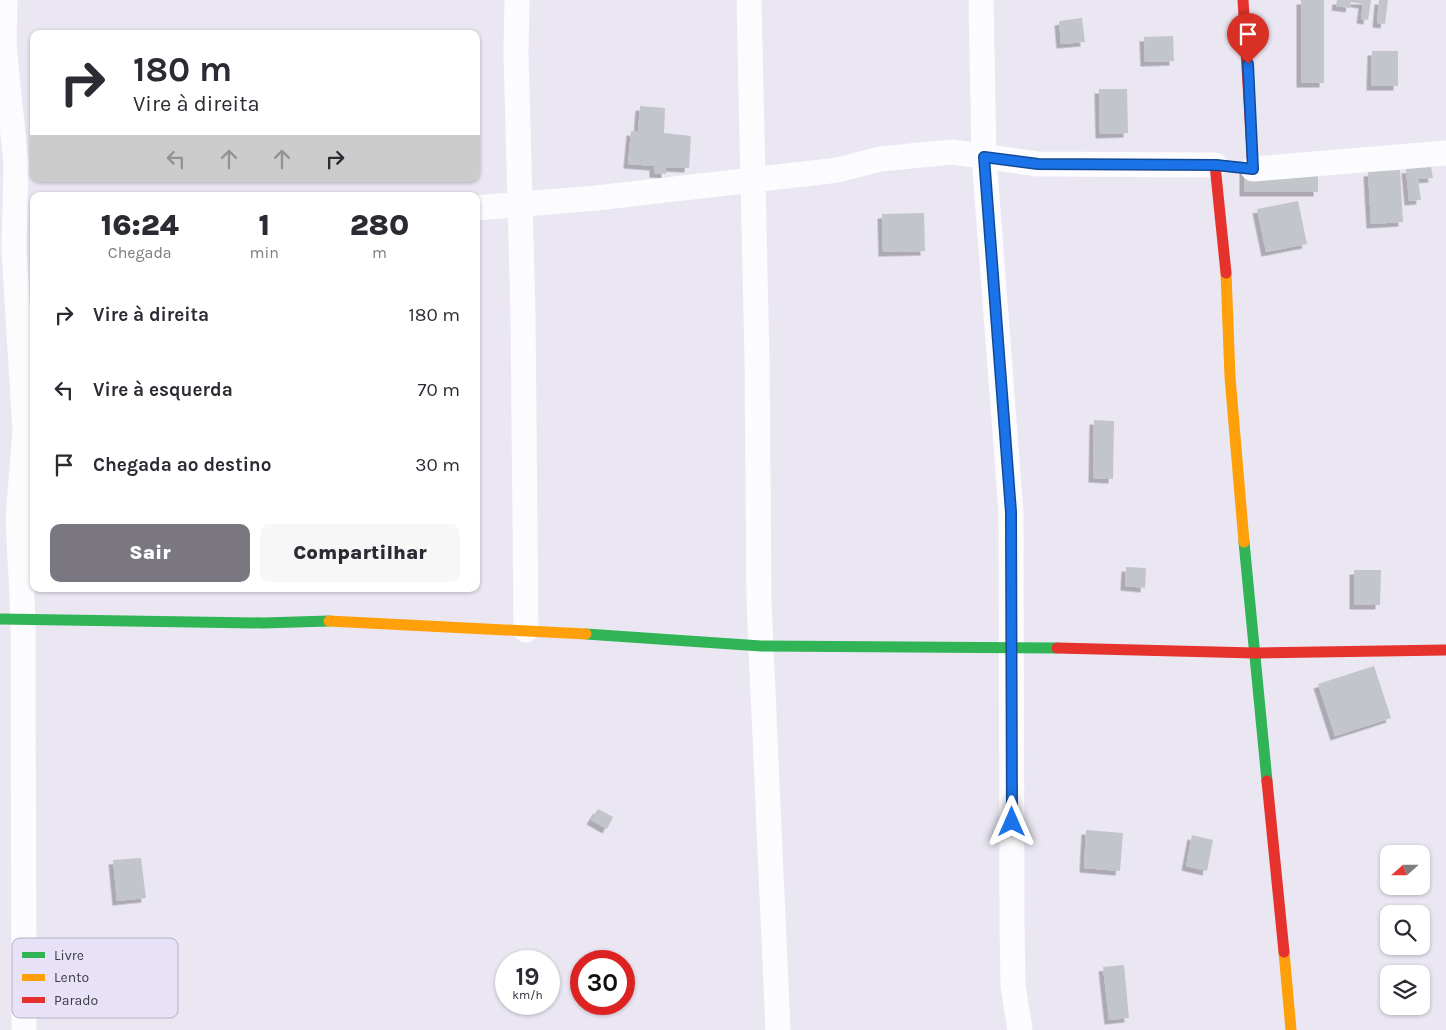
<!DOCTYPE html>
<html lang="pt">
<meta charset="utf-8">
<style>
:root{--surface:#fff;--page:#f7f7f7;--text:#2b2b33;--muted:#7c7c81;--accent:#7a7781}
body{margin:0;font-family:Karla,sans-serif;background:var(--page);color:var(--text);height:100vh;display:flex;flex-direction:column;font-size:19px;white-space:nowrap}
*{box-sizing:border-box;margin:0}
p{font-size:16px;color:var(--muted)}
.icon{flex:none;width:28px;height:28px;fill:none;stroke:currentColor;stroke-width:2;stroke-linecap:round;stroke-linejoin:round}
.map{position:relative;flex:1;overflow:hidden}
.panel{position:absolute;left:30px;top:192px;width:450px;height:400px;display:flex;flex-direction:column;background:var(--surface);border-radius:10px;box-shadow:0 1px 4px #0004}
.panel>*{flex:none}
.hud{position:absolute;left:30px;top:30px;width:450px;height:152px;border-radius:10px;box-shadow:0 1px 4px #0004;background:#fff;color:var(--text);overflow:hidden}
.needle{width:32px;rotate:249deg}
.buttons{position:absolute;left:1380px;top:845px;display:grid;gap:10px}
.buttons a{display:grid;place-items:center;width:50px;height:50px;border-radius:10px;background:var(--surface);box-shadow:0 1px 4px #0004;font-size:25px}
.speed{position:absolute;left:495px;top:950px;display:flex;gap:10px;font-size:25px;font-weight:700;text-align:center}
.speed>*{display:grid;place-content:center;width:65px;height:65px;border-radius:50%;background:var(--surface);box-shadow:0 1px 4px #0004;line-height:1}
.speed small{font-size:12px;font-weight:400}
.speed .limit{border:8px solid #d22;background:#fff;color:#111}
.pin{position:absolute;display:grid;place-items:center;width:42px;height:42px;color:#fff;margin:-51px -21px;border-radius:50% 50% 50% 0;rotate:-45deg;box-shadow:0 0 5px #0007}
.pin .icon{rotate:45deg}
.me{position:absolute;width:55px;margin:-28px;rotate:0deg;stroke-linejoin:round;filter:drop-shadow(0 0 4px #0008)}
.turn{display:flex;align-items:center;gap:18px;height:105px;padding:0 20px;font-size:22px}
.turn .icon{width:65px;height:65px;stroke-width:2.5}
.turn b{display:block;font-size:35px;line-height:42px}
.lanes{display:flex;align-items:center;height:48px;padding:0 20px;background:#0003;justify-content:center;gap:25px;direction:ltr}
.lanes .off{opacity:.35}
.eta{display:flex;justify-content:space-evenly;align-items:center;height:85px;text-align:center}
.eta b{font-size:30px;font-weight:800;line-height:35px}
.primary-button{display:flex;gap:10px;margin-top:auto;padding:10px 20px}
.primary-button a{flex:1;height:58px;border-radius:10px;background:var(--accent);color:#fff;font-size:20px;font-weight:800;line-height:58px;text-align:center}
.primary-button a+a{background:var(--page);color:var(--text)}
ul{padding:0;list-style:none}
li{display:flex;align-items:center;gap:15px;height:75px;padding:0 20px}
li div{flex:1}
li b{display:block;font-size:19px}
li em{font-style:normal}
.map>svg:first-child{display:block}
.building{fill:#c2c5c9;filter:url(#shadow)}
.lines{fill:none;stroke-linecap:round;stroke-linejoin:round}
.street{stroke:#fcfbfd;stroke-width:25}
.fast{stroke:#30b455;stroke-width:11}
.slow{stroke:#ff9f0a;stroke-width:11}
.jam{stroke:#e5322d;stroke-width:11}
.route-casing{stroke:#114b97;stroke-width:12}
.route{stroke:#1a73e8;stroke-width:9}
.key{fill:#e8e2f8;stroke:#b5b0c2;stroke-width:1}
.key-label{font-size:14px;fill:#3d3b43}
</style>
<div class="map">
<svg width="1446" height="1030" viewBox="0 0 1446 1030">
<defs>
<filter id="shadow"><feDropShadow dx="-4.5" dy="4.5" stdDeviation="0" flood-color="#0004"/></filter>
</defs>
<rect width="100%" height="100%" fill="#eae7f3"/>
<!-- building -->
<path class="building" d="M 1301,0 L 1324,0 L 1324,83 L 1301,83 Z
M 1337,0 L 1371,0 L 1368,20 L 1361,19 L 1363,4 L 1351,2 L 1350,8 L 1336,6 Z
M 1379,0 L 1388,0 L 1385,24 L 1377,23 Z
M 1082,18 L 1085,42 L 1061,44 L 1059,21 Z
M 1173,36 L 1174,61 L 1145,62 L 1144,37 Z
M 1372,51 L 1398,51 L 1398,86 L 1371,86 Z
M 1099,89 L 1127,89 L 1128,133 L 1100,134 Z
M 640,106 L 665,108 L 664,133 L 691,136 L 689,168 L 666,167 L 666,174 L 654,173 L 654,166 L 628,164 L 631,131 L 638,132 Z
M 1244,166 L 1318,166 L 1318,192 L 1244,192 Z
M 1431,167 L 1433,178 L 1418,179 L 1421,200 L 1409,201 L 1406,169 Z
M 1400,170 L 1403,222 L 1371,224 L 1368,172 Z
M 1298,201 L 1307,244 L 1266,252 L 1257,209 Z
M 924,213 L 925,251 L 883,252 L 882,214 Z
M 1094,420 L 1114,421 L 1113,479 L 1093,478 Z
M 1126,567 L 1146,568 L 1145,588 L 1125,586 Z
M 1354,570 L 1381,570 L 1380,605 L 1354,605 Z
M 1374,666 L 1391,718 L 1335,736 L 1318,684 Z
M 598,809 L 613,817 L 607,829 L 591,820 Z
M 1086,830 L 1123,833 L 1120,871 L 1084,868 Z
M 1192,835 L 1213,840 L 1207,871 L 1186,866 Z
M 141,858 L 146,898 L 117,901 L 113,860 Z
M 1124,965 L 1129,1018 L 1109,1020 L 1103,967 Z"/>
<g class="lines">
<!-- street -->
<path class="street" d="M 5,0 L 4,45 L 16,164 L 14,250 L 25,431 L 18,518 L 23,618 L 24,1030
M 517,0 L 516,54 L 523,313 L 526,630
M 749,0 L 757,360 L 759,602 L 778,1030
M 981,0 L 984,157 L 1011,512 L 1012,920 L 1013,986 L 1020,1030
M 1253,169 L 1446,153
M 476,208 L 596,198 L 753,180 L 838,170 L 880,159 L 952,152 L 1038,164 L 1215,165"/>
<!-- fast -->
<path class="fast" d="M 1244,542 L 1267,781
M 0,619 L 263,623 L 329,621
M 586,634 L 761,646 L 1057,648"/>
<!-- slow -->
<path class="slow" d="M 1226,273 L 1230,377 L 1244,542
M 329,621 L 586,634
M 1284,952 L 1291,1030"/>
<!-- jam -->
<path class="jam" d="M 1226,273 L 1215,165 L 1253,169 L 1243,0
M 1057,648 L 1255,653 L 1446,650
M 1267,781 L 1284,952"/>
</g>
<g class="lines">
<!-- route casing -->
<g class="route-casing">
<path id="route" d="M 1012,822 L 1011,512 L 984,157 L 1038,164 L 1216,165 L 1253,169 L 1248,64"/>
</g>
<!-- route -->
<use href="#route" class="route"/>
</g>
<!-- legend -->
<rect x="12" y="938" width="166" height="80" rx="8" class="key"/>
<rect x="22" y="952" width="23" height="6" fill="#30b455"/>
<rect x="22" y="974" width="23" height="7" fill="#ff9f0a"/>
<rect x="22" y="997" width="23" height="6" fill="#e5322d"/>
<g class="key-label">
<text x="54" y="960">Livre</text>
<text x="54" y="982">Lento</text>
<text x="54" y="1005">Parado</text>
</g>
</svg>
<div class="buttons">
<a><svg class="needle" viewBox="-14 -14 28 28"><path d="M0-13l5 13h-10z" fill="#e53935"/><path d="M0 13l5-13h-10z" fill="#7c7c81"/></svg></a>
<a><svg class="icon" aria-label="search" viewBox="0 0 24 24"><circle cx="10" cy="10" r="6"/><path d="M15 15l6 6"/></svg></a>
<a><svg class="icon" aria-label="layers" viewBox="0 0 24 24"><path d="M12 4l9 5-9 5-9-5zM3 14l9 5 9-5"/></svg></a>
</div>
<div class="speed"><div>19<small>km/h</small></div><div class="limit">30</div></div>
<div class="pin" style="left:1248px;top:64px;background:#d93025"><svg class="icon" aria-label="arrive" viewBox="0 0 24 24"><path d="M6 21V4h12l-3 4 3 4H6"/></svg></div>
<svg class="me" style="left:1012px;top:822px" viewBox="-20 -20 40 40"><path d="M0-17L14 15 0 8-14 15z" fill="#1a73e8" stroke="#fff" stroke-width="4"/></svg>
<div class="hud">
<div class="turn"><svg class="icon" aria-label="right" viewBox="0 0 24 24"><path d="M7 20v-9h11M14 6l5 5-5 5"/></svg><div><b>180 m</b>Vire à direita</div></div>
<div class="lanes"><svg class="icon off" aria-label="left" viewBox="0 0 24 24"><path d="M17 20v-9H6M10 6l-5 5 5 5"/></svg><svg class="icon off" aria-label="ahead" viewBox="0 0 24 24"><path d="M12 20V5M6 11l6-6 6 6"/></svg><svg class="icon off" aria-label="ahead" viewBox="0 0 24 24"><path d="M12 20V5M6 11l6-6 6 6"/></svg><svg class="icon" aria-label="right" viewBox="0 0 24 24"><path d="M7 20v-9h11M14 6l5 5-5 5"/></svg></div>
</div>
<section class="panel">
<div class="eta">
<div><b>16:24</b><p>Chegada</p></div>
<div><b>1</b><p>min</p></div>
<div><b>280</b><p>m</p></div>
</div>
<ul>
<li><svg class="icon" aria-label="right" viewBox="0 0 24 24"><path d="M7 20v-9h11M14 6l5 5-5 5"/></svg><div><b>Vire à direita</b></div><em>180 m</em></li>
<li><svg class="icon" aria-label="left" viewBox="0 0 24 24"><path d="M17 20v-9H6M10 6l-5 5 5 5"/></svg><div><b>Vire à esquerda</b></div><em>70 m</em></li>
<li><svg class="icon" aria-label="arrive" viewBox="0 0 24 24"><path d="M6 21V4h12l-3 4 3 4H6"/></svg><div><b>Chegada ao destino</b></div><em>30 m</em></li>
</ul>
<div class="primary-button"><a>Sair</a><a>Compartilhar</a></div>
</section>
</div>
